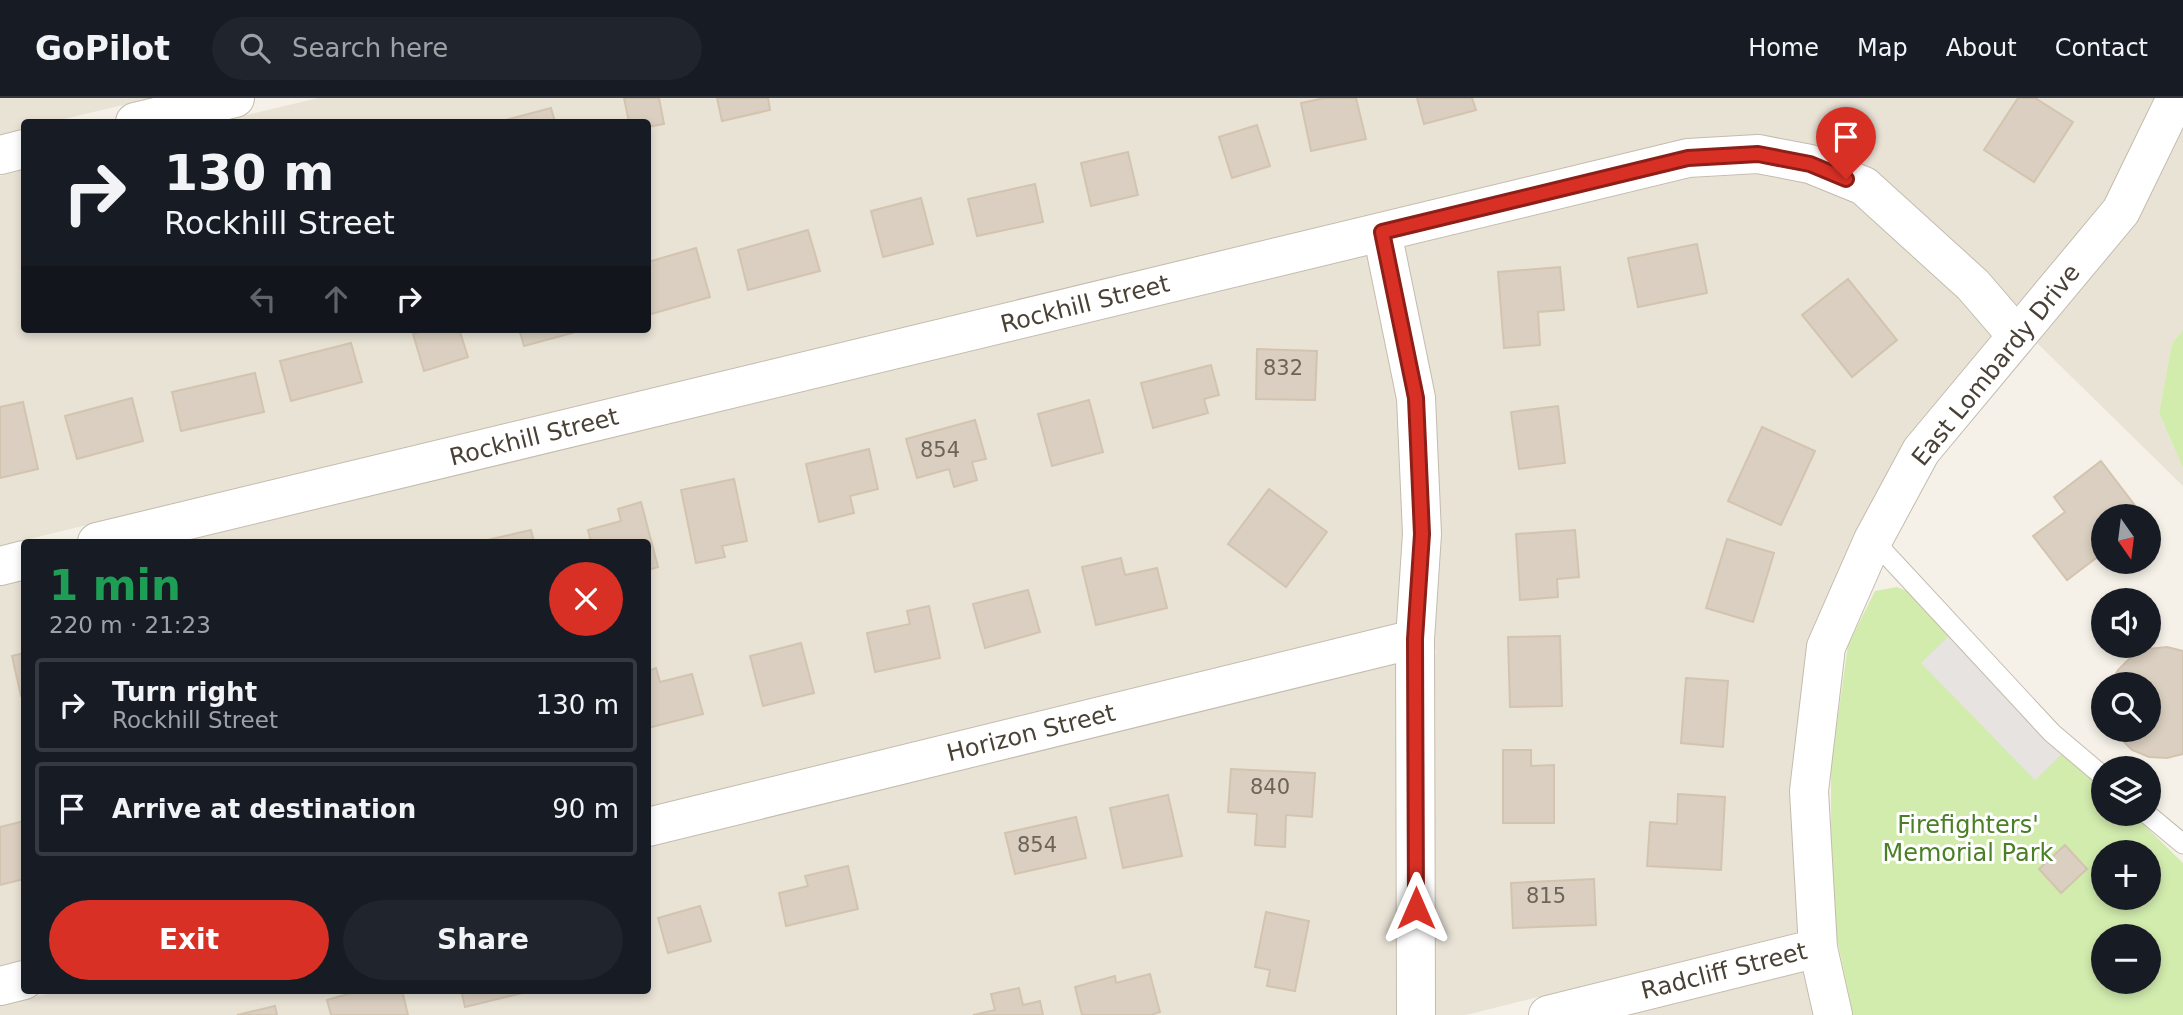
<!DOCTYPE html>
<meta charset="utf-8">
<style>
:root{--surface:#171b24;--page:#20242c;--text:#f1f3f6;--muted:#9ea1a6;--line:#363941;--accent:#d93025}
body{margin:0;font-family:"DejaVu Sans",sans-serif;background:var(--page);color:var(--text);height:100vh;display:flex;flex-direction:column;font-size:26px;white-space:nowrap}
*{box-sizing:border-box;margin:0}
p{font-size:23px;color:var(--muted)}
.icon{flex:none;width:38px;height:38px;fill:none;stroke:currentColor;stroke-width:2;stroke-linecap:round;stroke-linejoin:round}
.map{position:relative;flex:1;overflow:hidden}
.details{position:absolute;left:21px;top:441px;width:630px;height:455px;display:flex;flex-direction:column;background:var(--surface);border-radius:7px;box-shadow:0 4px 10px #0003}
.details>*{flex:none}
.hud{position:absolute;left:21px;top:21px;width:630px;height:214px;border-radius:7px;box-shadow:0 4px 10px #0003;background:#171b24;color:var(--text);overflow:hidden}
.needle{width:46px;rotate:166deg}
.buttons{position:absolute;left:2091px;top:406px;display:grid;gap:14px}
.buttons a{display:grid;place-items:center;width:70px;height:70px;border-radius:50%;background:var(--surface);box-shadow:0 4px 10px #0003;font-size:35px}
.pin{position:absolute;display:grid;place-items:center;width:60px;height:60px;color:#fff;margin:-72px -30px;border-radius:50% 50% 50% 0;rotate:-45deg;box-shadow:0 0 7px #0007}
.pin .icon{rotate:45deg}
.me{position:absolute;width:77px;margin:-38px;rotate:0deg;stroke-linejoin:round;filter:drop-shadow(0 0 5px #0008)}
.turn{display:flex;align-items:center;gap:24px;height:147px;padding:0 28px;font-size:32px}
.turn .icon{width:91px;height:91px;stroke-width:2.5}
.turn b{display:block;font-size:49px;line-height:60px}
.lanes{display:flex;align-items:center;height:66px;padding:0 28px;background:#0003;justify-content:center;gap:35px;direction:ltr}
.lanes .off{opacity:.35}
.round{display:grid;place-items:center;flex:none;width:74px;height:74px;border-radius:37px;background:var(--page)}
.summary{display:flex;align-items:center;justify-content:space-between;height:119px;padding:0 28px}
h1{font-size:42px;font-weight:600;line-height:52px;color:#1e9e55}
.action{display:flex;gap:14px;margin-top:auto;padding:14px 28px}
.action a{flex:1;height:80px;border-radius:42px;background:var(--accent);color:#fff;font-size:28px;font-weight:600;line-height:80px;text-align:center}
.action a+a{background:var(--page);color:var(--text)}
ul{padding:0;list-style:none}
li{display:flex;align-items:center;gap:21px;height:94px;margin:0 14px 10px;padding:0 14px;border:4px solid var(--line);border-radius:7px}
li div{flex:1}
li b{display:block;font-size:26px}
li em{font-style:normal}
header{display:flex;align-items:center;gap:42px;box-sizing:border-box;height:98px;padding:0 35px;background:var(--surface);border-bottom:2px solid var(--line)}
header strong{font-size:33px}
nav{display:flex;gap:38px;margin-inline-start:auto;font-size:24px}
.search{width:490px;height:63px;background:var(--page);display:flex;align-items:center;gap:18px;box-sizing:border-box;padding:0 24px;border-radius:38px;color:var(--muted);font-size:26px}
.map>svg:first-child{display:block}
.residential{fill:#e9e3d6}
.green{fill:#d2ecae;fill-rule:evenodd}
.parking{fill:#e6e3e0}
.building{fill:#dacfc0;stroke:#d3c4af;stroke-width:2}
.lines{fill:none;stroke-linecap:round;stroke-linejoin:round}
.lane-casing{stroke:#c4bbad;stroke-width:21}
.street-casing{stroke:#c4bbad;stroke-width:40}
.lane{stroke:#fff;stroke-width:19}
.street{stroke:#fff;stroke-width:38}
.route-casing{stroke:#8d1f18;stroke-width:18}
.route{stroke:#d93025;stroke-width:12}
.labels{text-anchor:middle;stroke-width:6;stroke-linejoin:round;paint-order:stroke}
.number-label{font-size:21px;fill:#6d6458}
.street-label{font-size:24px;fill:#494136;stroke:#fff}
.park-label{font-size:24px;fill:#4a7f25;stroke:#fff}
</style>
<header>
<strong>GoPilot</strong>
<div class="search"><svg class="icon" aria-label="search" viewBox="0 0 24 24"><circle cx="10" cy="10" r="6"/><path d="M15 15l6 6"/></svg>Search here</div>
<nav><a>Home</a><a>Map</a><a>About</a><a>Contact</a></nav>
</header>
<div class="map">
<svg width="2183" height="917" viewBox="0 0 2183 917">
<rect width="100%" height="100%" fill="#f5f1e8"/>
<!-- residential -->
<path class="residential" d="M 0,0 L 152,0 L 52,24 L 24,24 L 24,31 L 0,37 Z
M 318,0 L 2156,0 L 2107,101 L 2016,210 L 1760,37 L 1683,41 L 0,448 L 0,78 L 24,72 L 24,231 L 648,231 L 648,24 L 217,24 Z
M 2183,28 L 2183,232 L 2172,245 L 2159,315 L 2183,370 L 2183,388 L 2037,245 L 2137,123 Z
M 1758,76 L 1806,85 L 1856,105 L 1962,202 L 1993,238 L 1857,431 L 1799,834 L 1466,917 L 1434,917 L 1433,557 L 1436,555 L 1433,540 L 1403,149 L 1691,80 Z
M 1369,157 L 1399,302 L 1404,435 L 1398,525 L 648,709 L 648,444 L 180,444 Z
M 24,482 L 24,862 L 0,868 L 0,488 Z
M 1398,565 L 1399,917 L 0,917 L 0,908 L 64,892 L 648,892 L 648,749 Z
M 1806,873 L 1816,917 L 1630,917 Z"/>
<!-- green -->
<path class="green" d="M 2183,232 L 2183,370 L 2159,315 L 2172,245 Z
M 1897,489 L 1941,507 L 2103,685 L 2104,716 L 2133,716 L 2183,765 L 2183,917 L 1853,917 L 1831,812 L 1831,668 L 1848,547 L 1875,493 ZM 2104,754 L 2149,754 L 2149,800 L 2104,800 ZM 2104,838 L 2149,838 L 2149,884 L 2104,884 Z"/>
<!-- parking -->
<path class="parking" d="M 1951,536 L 2065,653 L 2035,682 L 1921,565 Z"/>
<!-- building -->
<path class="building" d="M 624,0 L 659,0 L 664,26 L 648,29 L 648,24 L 629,24 Z
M 717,0 L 768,0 L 770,12 L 722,23 Z
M 1325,0 L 1356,0 L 1366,41 L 1311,53 L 1301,5 Z
M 1417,0 L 1472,0 L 1476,12 L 1424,26 Z
M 2018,0 L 2035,0 L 2073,24 L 2034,84 L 1984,52 Z
M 551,10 L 555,24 L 498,24 Z
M 1257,27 L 1270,68 L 1232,80 L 1219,39 Z
M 1128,54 L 1138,97 L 1091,108 L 1081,65 Z
M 1035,86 L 1043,124 L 977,138 L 968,101 Z
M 921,100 L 933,146 L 883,159 L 871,113 Z
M 808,132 L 820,173 L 748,192 L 738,152 Z
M 1697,146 L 1707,195 L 1638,209 L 1628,160 Z
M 696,150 L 710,199 L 648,217 L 648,164 Z
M 1560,169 L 1564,212 L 1538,214 L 1540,247 L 1504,250 L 1498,174 Z
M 1848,181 L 1897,242 L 1852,279 L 1802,217 Z
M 430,231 L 459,231 L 468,259 L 424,273 L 413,236 Z
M 519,231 L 583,231 L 583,232 L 524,248 Z
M 351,245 L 362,284 L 291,303 L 280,263 Z
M 1257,251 L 1317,253 L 1315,302 L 1256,301 Z
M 1211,267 L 1219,297 L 1204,301 L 1208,315 L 1153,330 L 1141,285 Z
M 255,275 L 264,314 L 181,333 L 172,294 Z
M 132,300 L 143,343 L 77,361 L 65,318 Z
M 1089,302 L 1103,354 L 1052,368 L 1038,316 Z
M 23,304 L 38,371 L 0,380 L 0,309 Z
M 1558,308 L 1565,365 L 1519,371 L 1511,314 Z
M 975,322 L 986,361 L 972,364 L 977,382 L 954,389 L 949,371 L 917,380 L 906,341 Z
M 1762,329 L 1815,353 L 1781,427 L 1728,403 Z
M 869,351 L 878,391 L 850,398 L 854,415 L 819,424 L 806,366 Z
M 2101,363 L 2143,418 L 2104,418 L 2104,454 L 2067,482 L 2033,438 L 2065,414 L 2054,399 Z
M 734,381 L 747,443 L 722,448 L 725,459 L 696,465 L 681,392 Z
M 1269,391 L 1327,434 L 1286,489 L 1228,446 Z
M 641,404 L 658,469 L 648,472 L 648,444 L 591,444 L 588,432 L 621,423 L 618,411 Z
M 531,432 L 534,444 L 479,444 Z
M 1575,432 L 1579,479 L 1557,481 L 1558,499 L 1520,502 L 1516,436 Z
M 1727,441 L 1774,455 L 1753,524 L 1706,510 Z
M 1121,460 L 1125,477 L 1157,470 L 1167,510 L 1096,527 L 1082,469 Z
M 1028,492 L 1040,534 L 985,550 L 973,506 Z
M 929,508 L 940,560 L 875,574 L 867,535 L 910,526 L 907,513 Z
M 1560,538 L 1562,608 L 1510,609 L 1508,539 Z
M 801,545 L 814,595 L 763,608 L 750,558 Z
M 2167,549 L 2183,553 L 2183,656 L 2167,660 L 2149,659 L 2132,652 L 2119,639 L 2114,632 L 2149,632 L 2149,586 L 2110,586 L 2118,572 L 2131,559 L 2148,551 Z
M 24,555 L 24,597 L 21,598 L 12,558 Z
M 656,570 L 660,584 L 692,576 L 703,616 L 648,630 L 648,573 Z
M 1686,580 L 1728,583 L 1723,649 L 1681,645 Z
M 1503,652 L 1531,652 L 1531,668 L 1554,667 L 1554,725 L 1503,725 Z
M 1231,671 L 1315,675 L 1312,719 L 1286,717 L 1285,749 L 1255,747 L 1257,716 L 1228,714 Z
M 1678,696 L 1725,699 L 1721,772 L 1647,768 L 1650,724 L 1677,726 Z
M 1168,697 L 1182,758 L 1123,770 L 1110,710 Z
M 1076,719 L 1086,760 L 1015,776 L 1005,735 Z
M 24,723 L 24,781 L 0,787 L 0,729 Z
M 2065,747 L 2087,771 L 2061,795 L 2039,771 Z
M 848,768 L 858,811 L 786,828 L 779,795 L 808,788 L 805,778 Z
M 1594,781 L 1596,827 L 1513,830 L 1511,785 Z
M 700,808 L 711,843 L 668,855 L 658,820 Z
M 1266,814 L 1309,823 L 1295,893 L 1267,888 L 1270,872 L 1255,869 Z
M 1150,876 L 1160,914 L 1150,917 L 1082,917 L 1075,889 L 1115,878 L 1116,885 Z
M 1019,890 L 1023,907 L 1040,903 L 1043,917 L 973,917 L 995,912 L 991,896 Z
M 362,892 L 402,892 L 408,917 L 331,917 L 327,902 Z
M 461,892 L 521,892 L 522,895 L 465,909 Z
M 275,908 L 277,917 L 237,917 Z"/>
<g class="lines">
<!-- lane casing -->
<g class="lane-casing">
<path id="lane" d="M 1873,442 L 2052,635 L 2104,679
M 2147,716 L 2183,746"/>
</g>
<!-- street casing -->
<g class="street-casing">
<path id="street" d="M 135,24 L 235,0
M 0,57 L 24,51
M 1382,134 L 1416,300 L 1422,436 L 1415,541 L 1416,917
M 97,444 L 1688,60 L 1758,56 L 1810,66 L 1864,88 L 1973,187 L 2017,238
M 0,468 L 24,462
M 648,729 L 1415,541
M 0,888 L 24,882
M 1548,917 L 1818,850
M 1833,917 L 1818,850 L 1809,693 L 1826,549 L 1873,442 L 1921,353 L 2121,113 L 2176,0"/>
</g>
<!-- lane -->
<use href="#lane" class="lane"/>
<!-- street -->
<use href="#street" class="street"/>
</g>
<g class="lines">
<!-- route casing -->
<g class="route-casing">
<path id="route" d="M 1416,810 L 1415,541 L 1422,436 L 1416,300 L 1382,134 L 1688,60 L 1758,56 L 1810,66 L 1846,81"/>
</g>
<!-- route -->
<use href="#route" class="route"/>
</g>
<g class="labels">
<!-- number labels -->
<g class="number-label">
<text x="1283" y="277">832</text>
<text x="940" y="359">854</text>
<text x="1270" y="696">840</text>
<text x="1037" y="754">854</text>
<text x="1546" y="805">815</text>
</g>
<!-- street labels -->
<g class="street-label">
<text transform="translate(1085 206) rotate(-14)" y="8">Rockhill Street</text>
<text transform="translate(1996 267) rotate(-51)" y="8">East Lombardy Drive</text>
<text transform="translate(534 339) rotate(-14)" y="8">Rockhill Street</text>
<text transform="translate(1031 635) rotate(-14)" y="8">Horizon Street</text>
<text transform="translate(1724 873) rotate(-14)" y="8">Radcliff Street</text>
</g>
<!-- park labels -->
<g class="park-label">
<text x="1968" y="735">Firefighters'<tspan x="1968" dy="28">Memorial Park</tspan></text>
</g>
</g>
</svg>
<div class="buttons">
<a><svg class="needle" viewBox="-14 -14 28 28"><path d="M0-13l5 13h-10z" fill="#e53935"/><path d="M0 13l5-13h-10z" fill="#9ea1a6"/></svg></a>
<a><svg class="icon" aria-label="sound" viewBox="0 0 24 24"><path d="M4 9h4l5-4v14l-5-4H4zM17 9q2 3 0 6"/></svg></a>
<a><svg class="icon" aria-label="search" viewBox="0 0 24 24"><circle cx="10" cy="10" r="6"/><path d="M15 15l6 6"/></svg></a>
<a><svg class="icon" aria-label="layers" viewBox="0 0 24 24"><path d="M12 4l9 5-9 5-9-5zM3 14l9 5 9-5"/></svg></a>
<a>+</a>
<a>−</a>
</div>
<div class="pin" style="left:1846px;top:81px;background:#d93025"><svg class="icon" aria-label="arrive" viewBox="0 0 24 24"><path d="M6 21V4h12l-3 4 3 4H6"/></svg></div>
<svg class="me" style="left:1416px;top:810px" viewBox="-20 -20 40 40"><path d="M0-17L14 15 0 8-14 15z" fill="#d93025" stroke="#fff" stroke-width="4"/></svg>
<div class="hud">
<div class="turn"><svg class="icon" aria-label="right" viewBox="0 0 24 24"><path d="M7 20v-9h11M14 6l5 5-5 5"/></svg><div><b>130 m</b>Rockhill Street</div></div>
<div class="lanes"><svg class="icon off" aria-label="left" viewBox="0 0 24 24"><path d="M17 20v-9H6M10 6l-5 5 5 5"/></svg><svg class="icon off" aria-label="ahead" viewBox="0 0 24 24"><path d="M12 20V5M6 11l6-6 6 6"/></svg><svg class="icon" aria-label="right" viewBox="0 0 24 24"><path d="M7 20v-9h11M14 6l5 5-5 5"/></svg></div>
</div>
<section class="details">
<div class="summary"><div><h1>1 min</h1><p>220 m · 21:23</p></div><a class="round" style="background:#d93025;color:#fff"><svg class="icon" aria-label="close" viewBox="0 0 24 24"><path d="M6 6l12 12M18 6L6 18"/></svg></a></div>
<ul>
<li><svg class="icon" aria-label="right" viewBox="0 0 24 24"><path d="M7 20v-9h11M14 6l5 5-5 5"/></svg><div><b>Turn right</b><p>Rockhill Street</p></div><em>130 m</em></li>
<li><svg class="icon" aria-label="arrive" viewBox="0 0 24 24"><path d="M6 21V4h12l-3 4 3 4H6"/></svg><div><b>Arrive at destination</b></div><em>90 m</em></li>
</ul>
<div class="action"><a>Exit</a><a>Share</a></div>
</section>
</div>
